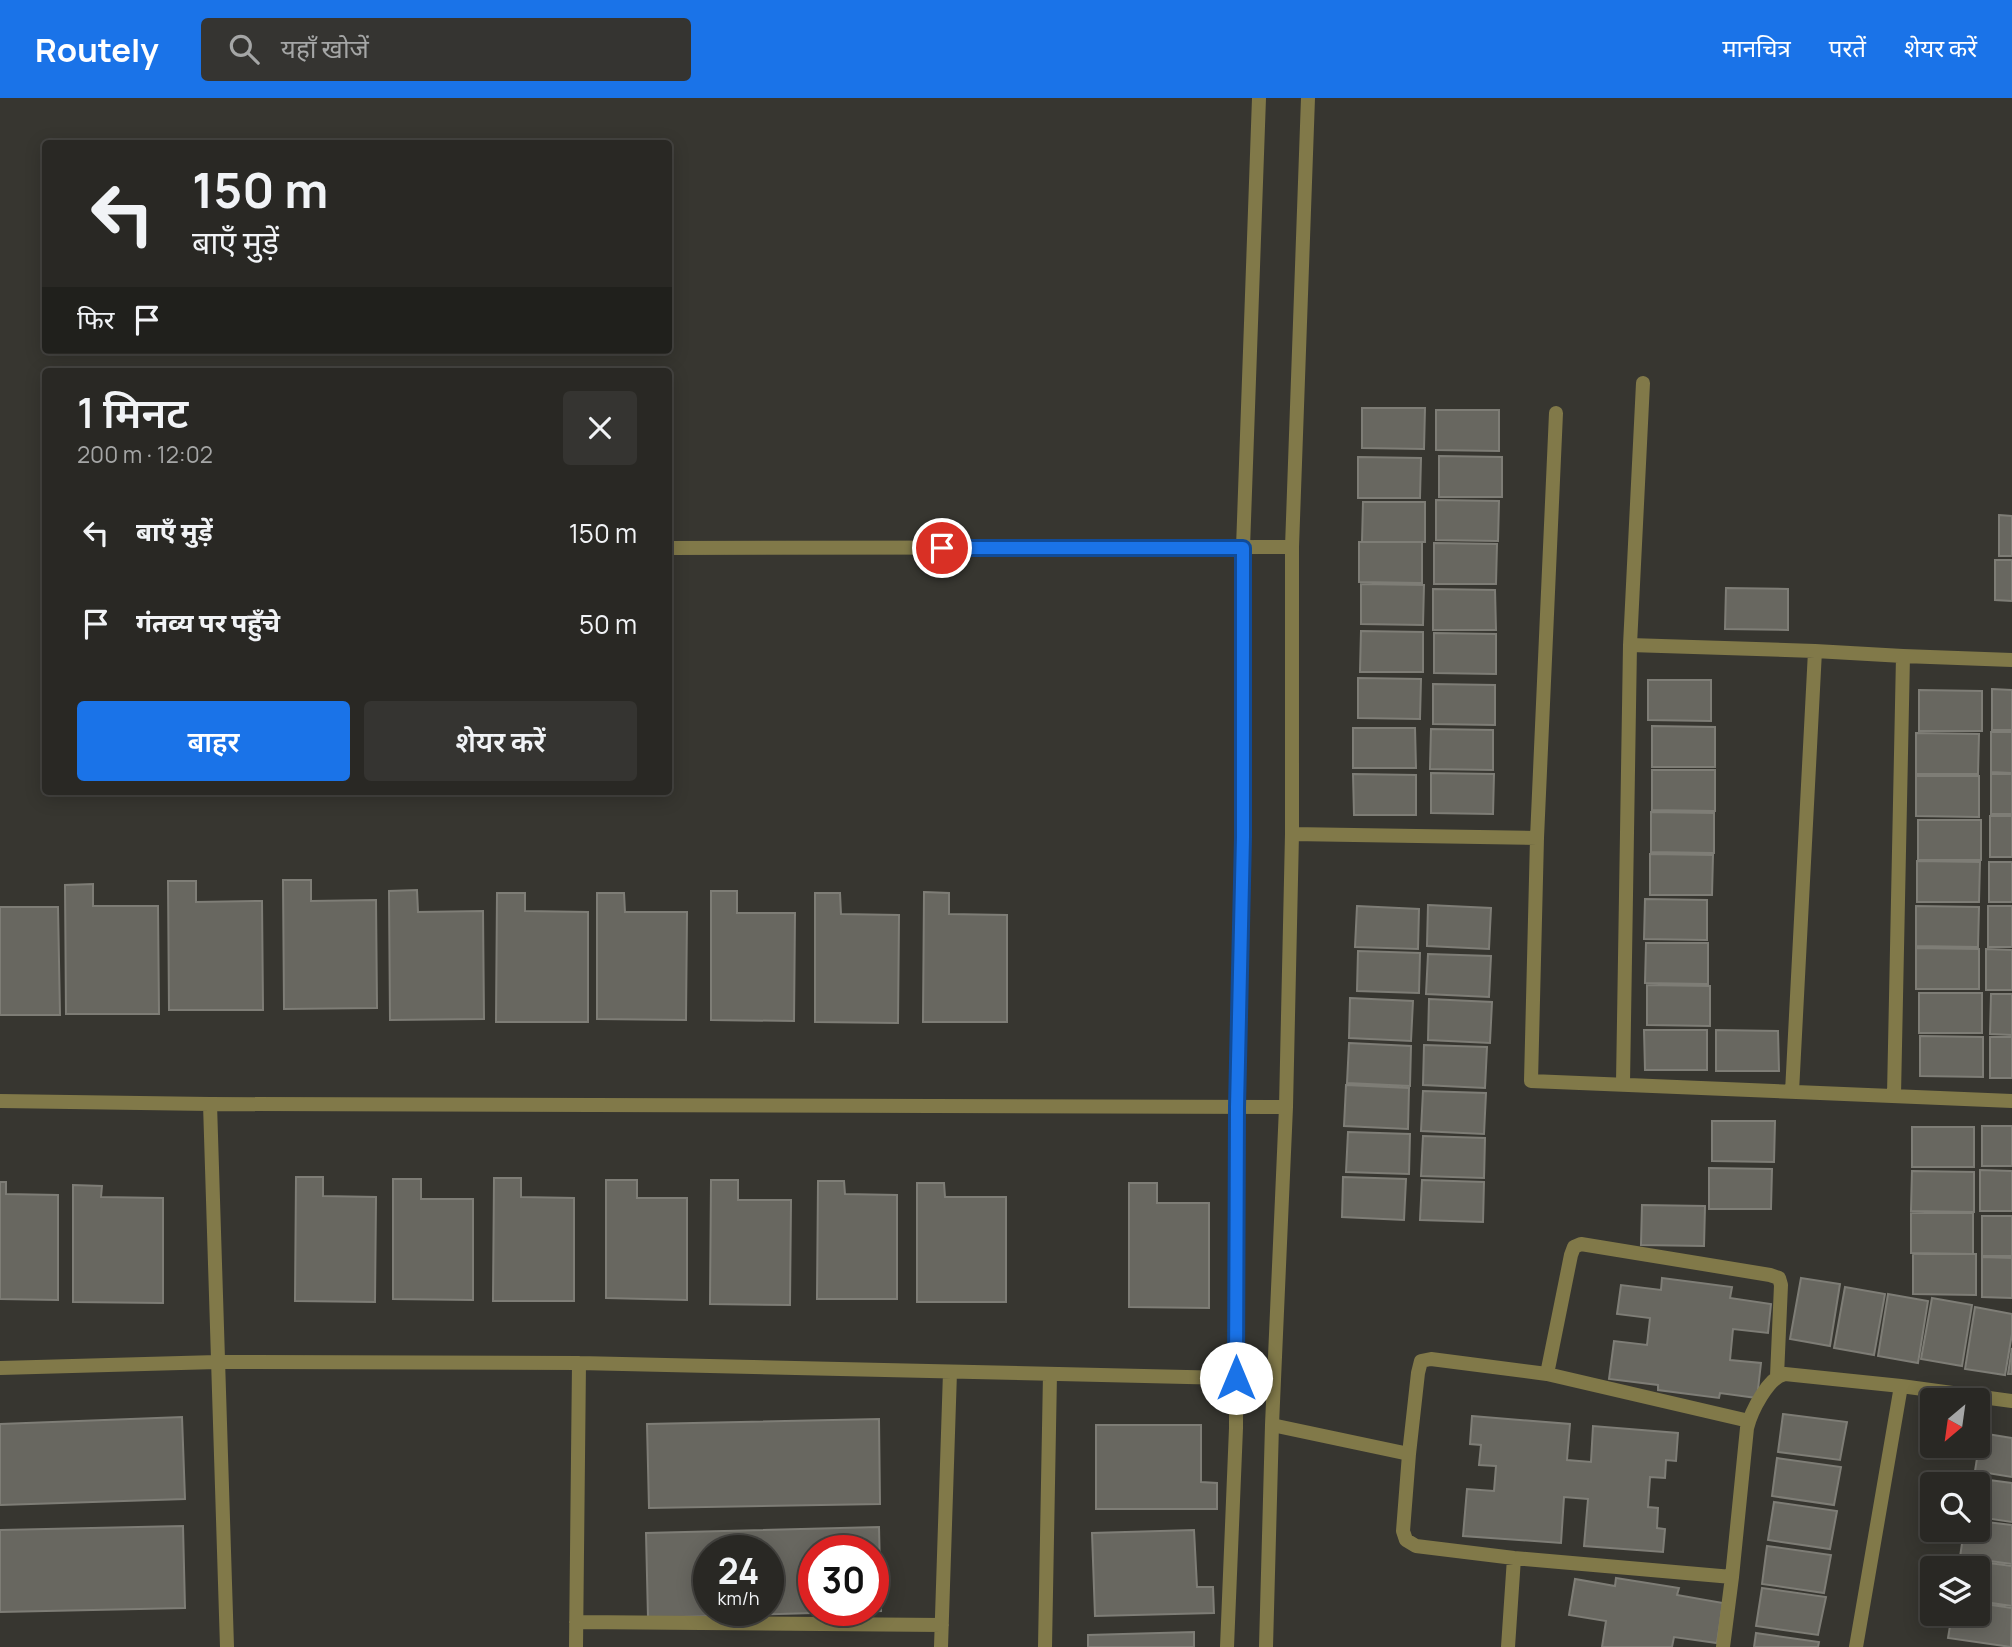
<!DOCTYPE html>
<html lang="hi">
<meta charset="utf-8">
<style>
:root{--surface:#292824;--page:#353431;--text:#f1f3f6;--muted:#a5a6a6;--line:#454441;--accent:#1a73e8}
body{margin:0;font-family:Manrope,"Noto Sans Devanagari",sans-serif;background:var(--page);color:var(--text);height:100vh;display:flex;flex-direction:column;font-size:26px;white-space:nowrap}
*{box-sizing:border-box;margin:0}
p{font-size:23px;color:var(--muted)}
.icon{flex:none;width:38px;height:38px;fill:none;stroke:currentColor;stroke-width:2;stroke-linecap:round;stroke-linejoin:round}
.map{position:relative;flex:1;overflow:hidden}
.panel{position:absolute;left:42px;top:270px;width:630px;height:427px;display:flex;flex-direction:column;background:var(--surface);border-radius:7px;box-shadow:0 4px 18px #0003,0 0 0 2px var(--line)}
.panel>*{flex:none}
.hud{position:absolute;left:42px;top:42px;width:630px;height:214px;border-radius:7px;box-shadow:0 4px 18px #0003,0 0 0 2px var(--line);background:#292824;color:var(--text);overflow:hidden}
.needle{width:46px;rotate:209deg}
.controls{position:absolute;left:1920px;top:1290px;display:grid;gap:14px}
.controls a{display:grid;place-items:center;width:70px;height:70px;border-radius:7px;background:var(--surface);box-shadow:0 4px 18px #0003,0 0 0 2px var(--line);font-size:35px}
.speed{position:absolute;left:693px;top:1437px;display:flex;gap:14px;font-size:35px;font-weight:700;text-align:center}
.speed>*{display:grid;place-content:center;width:91px;height:91px;border-radius:50%;background:var(--surface);box-shadow:0 4px 18px #0003,0 0 0 2px var(--line);line-height:1}
.speed small{font-size:18px;font-weight:400}
.speed .limit{border:10px solid #d22;background:#fff;color:#111}
.pin{position:absolute;display:grid;place-items:center;width:60px;height:60px;color:#fff;margin:-30px;border:4px solid #fff;border-radius:50%;box-shadow:0 2px 7px #0007}
.me{position:absolute;width:77px;margin:-38px;rotate:0deg;stroke-linejoin:round;filter:drop-shadow(0 0 5px #0008)}
.turn{display:flex;align-items:center;gap:24px;height:147px;padding:0 35px;font-size:32px}
.turn .icon{width:91px;height:91px;stroke-width:2.5}
.turn b{display:block;font-size:49px;line-height:60px}
.then{display:flex;align-items:center;height:66px;padding:0 35px;background:#0003;gap:14px;font-size:26px}
.round{display:grid;place-items:center;flex:none;width:74px;height:74px;border-radius:7px;background:var(--page)}
.headline{display:flex;align-items:center;justify-content:space-between;height:119px;padding:0 35px}
h1{font-size:42px;font-weight:600;line-height:52px}
.action{display:flex;gap:14px;margin-top:auto;padding:14px 35px}
.action a{flex:1;height:80px;border-radius:7px;background:var(--accent);color:#fff;font-size:28px;font-weight:600;line-height:80px;text-align:center}
.action a+a{background:var(--page);color:var(--text)}
ul{padding:0;list-style:none}
li{display:flex;align-items:center;gap:21px;height:91px;padding:0 35px}
li div{flex:1}
li b{display:block;font-size:26px}
li em{font-style:normal}
header{display:flex;align-items:center;gap:42px;box-sizing:border-box;height:98px;padding:0 35px;background:var(--accent);color:#fff}
header strong{font-size:33px}
nav{display:flex;gap:38px;margin-inline-start:auto;font-size:24px}
.search{width:490px;height:63px;background:var(--page);display:flex;align-items:center;gap:18px;box-sizing:border-box;padding:0 24px;border-radius:7px;color:var(--muted);font-size:26px}
.map>svg:first-child{display:block}
.building{fill:#686760;stroke:#7e7d76;stroke-width:2;fill-rule:evenodd}
.lines{fill:none;stroke-linecap:round;stroke-linejoin:round}
.street{stroke:#817949;stroke-width:14}
.route-casing{stroke:#114b97;stroke-width:18}
.route{stroke:#1a73e8;stroke-width:12}
</style>
<header>
<strong>Routely</strong>
<div class="search"><svg class="icon" aria-label="search" viewBox="0 0 24 24"><circle cx="10" cy="10" r="6"/><path d="M15 15l6 6"/></svg>यहाँ खोजें</div>
<nav><a>मानचित्र</a><a>परतें</a><a>शेयर करें</a></nav>
</header>
<div class="map">
<svg width="2012" height="1549" viewBox="0 0 2012 1549">
<rect width="100%" height="100%" fill="#373630"/>
<!-- building -->
<path class="building" d="M 1362,310 L 1425,310 L 1424,351 L 1362,350 Z
M 1436,312 L 1499,312 L 1499,353 L 1436,352 Z
M 1439,358 L 1502,359 L 1502,399 L 1439,399 Z
M 1358,359 L 1421,360 L 1420,400 L 1358,400 Z
M 1436,402 L 1499,403 L 1498,443 L 1436,442 Z
M 1363,404 L 1425,404 L 1425,444 L 1362,444 Z
M 1999,417 L 2012,418 L 2012,458 L 1999,458 Z
M 1359,444 L 1422,444 L 1422,485 L 1359,484 Z
M 1434,445 L 1497,446 L 1496,486 L 1434,486 Z
M 1995,462 L 2012,462 L 2012,503 L 1995,502 Z
M 1361,486 L 1424,487 L 1423,527 L 1361,526 Z
M 1726,490 L 1788,491 L 1788,532 L 1725,531 Z
M 1433,491 L 1495,492 L 1496,532 L 1433,532 Z
M 1361,533 L 1423,534 L 1423,574 L 1360,574 Z
M 1434,535 L 1496,536 L 1496,576 L 1434,575 Z
M 1358,580 L 1421,581 L 1420,621 L 1358,620 Z
M 1648,582 L 1711,582 L 1711,623 L 1648,622 Z
M 1433,586 L 1495,587 L 1495,627 L 1433,626 Z
M 1992,591 L 2012,592 L 2012,632 L 1992,632 Z
M 1919,592 L 1982,593 L 1982,633 L 1919,633 Z
M 1652,628 L 1715,629 L 1715,669 L 1652,669 Z
M 1353,630 L 1415,630 L 1416,670 L 1353,670 Z
M 1431,631 L 1493,632 L 1493,672 L 1430,671 Z
M 1991,634 L 2012,634 L 2012,675 L 1991,674 Z
M 1916,635 L 1979,636 L 1978,676 L 1916,676 Z
M 1652,672 L 1715,672 L 1715,713 L 1652,712 Z
M 1431,675 L 1494,676 L 1493,716 L 1431,715 Z
M 1353,676 L 1416,677 L 1416,717 L 1354,717 Z
M 1991,676 L 2012,676 L 2012,716 L 1991,716 Z
M 1916,678 L 1979,678 L 1979,719 L 1916,718 Z
M 1651,714 L 1714,715 L 1714,755 L 1651,754 Z
M 1990,718 L 2012,718 L 2012,759 L 1990,759 Z
M 1918,722 L 1981,722 L 1981,762 L 1918,762 Z
M 1650,756 L 1713,757 L 1712,797 L 1650,797 Z
M 1917,763 L 1980,764 L 1979,804 L 1917,804 Z
M 1989,764 L 2012,764 L 2012,804 L 1989,804 Z
M 283,782 L 311,782 L 311,803 L 376,802 L 377,910 L 284,911 Z
M 168,783 L 196,783 L 196,804 L 262,803 L 263,912 L 169,912 Z
M 93,786 L 93,808 L 158,808 L 159,916 L 66,916 L 65,787 Z
M 417,792 L 418,814 L 483,813 L 484,921 L 390,922 L 389,793 Z
M 711,793 L 737,793 L 737,815 L 795,815 L 794,923 L 711,922 Z
M 924,794 L 949,795 L 949,816 L 1007,817 L 1007,924 L 923,924 Z
M 497,795 L 525,795 L 525,813 L 588,814 L 588,924 L 496,924 Z
M 597,795 L 624,795 L 625,814 L 687,814 L 686,922 L 597,921 Z
M 815,795 L 840,795 L 841,816 L 899,817 L 898,925 L 815,924 Z
M 1645,801 L 1707,802 L 1707,842 L 1644,841 Z
M 1428,807 L 1491,810 L 1489,851 L 1427,848 Z
M 1357,808 L 1419,811 L 1418,851 L 1355,849 Z
M 1916,808 L 1979,809 L 1978,849 L 1916,848 Z
M 1988,808 L 2012,808 L 2012,849 L 1988,849 Z
M 0,809 L 58,809 L 60,917 L 0,917 Z
M 1646,845 L 1708,845 L 1708,886 L 1645,885 Z
M 1916,850 L 1979,851 L 1979,891 L 1916,891 Z
M 1986,851 L 2012,852 L 2012,892 L 1986,892 Z
M 1358,853 L 1420,855 L 1419,895 L 1357,893 Z
M 1428,856 L 1491,858 L 1489,899 L 1426,896 Z
M 1647,887 L 1710,888 L 1710,928 L 1647,927 Z
M 1919,895 L 1982,895 L 1982,935 L 1919,935 Z
M 1991,896 L 2012,896 L 2012,937 L 1990,936 Z
M 1350,900 L 1413,903 L 1411,943 L 1349,940 Z
M 1429,901 L 1492,904 L 1490,945 L 1428,942 Z
M 1644,932 L 1707,932 L 1707,972 L 1645,972 Z
M 1716,932 L 1778,933 L 1779,973 L 1716,973 Z
M 1920,938 L 1983,939 L 1983,979 L 1920,978 Z
M 1990,939 L 2012,939 L 2012,980 L 1990,980 Z
M 1349,945 L 1411,948 L 1410,988 L 1347,985 Z
M 1424,947 L 1487,949 L 1485,990 L 1423,987 Z
M 1346,987 L 1409,990 L 1408,1031 L 1344,1028 Z
M 1423,993 L 1486,995 L 1484,1036 L 1421,1033 Z
M 1712,1023 L 1775,1023 L 1774,1064 L 1712,1063 Z
M 1982,1028 L 2012,1028 L 2012,1068 L 1982,1068 Z
M 1912,1029 L 1974,1029 L 1974,1069 L 1912,1069 Z
M 1348,1034 L 1410,1036 L 1409,1076 L 1346,1074 Z
M 1423,1038 L 1485,1040 L 1484,1080 L 1421,1078 Z
M 1709,1070 L 1772,1071 L 1771,1111 L 1709,1111 Z
M 1980,1072 L 2012,1073 L 2012,1113 L 1980,1113 Z
M 1912,1073 L 1974,1074 L 1974,1114 L 1911,1113 Z
M 296,1079 L 323,1079 L 323,1098 L 376,1099 L 375,1204 L 295,1203 Z
M 1343,1079 L 1406,1081 L 1404,1122 L 1342,1119 Z
M 494,1080 L 521,1080 L 521,1099 L 574,1100 L 574,1203 L 493,1203 Z
M 393,1081 L 421,1081 L 421,1101 L 473,1101 L 473,1202 L 393,1201 Z
M 606,1082 L 637,1082 L 637,1100 L 687,1100 L 687,1202 L 606,1200 Z
M 711,1082 L 738,1082 L 738,1102 L 791,1102 L 790,1207 L 710,1206 Z
M 1422,1082 L 1484,1084 L 1483,1124 L 1420,1122 Z
M 818,1083 L 844,1083 L 845,1096 L 897,1097 L 897,1201 L 817,1201 Z
M 0,1084 L 6,1084 L 6,1096 L 58,1097 L 58,1202 L 0,1201 Z
M 917,1085 L 944,1085 L 945,1099 L 1006,1099 L 1006,1204 L 917,1204 Z
M 1129,1085 L 1157,1085 L 1157,1105 L 1209,1105 L 1209,1210 L 1129,1209 Z
M 73,1087 L 102,1088 L 101,1099 L 163,1100 L 163,1205 L 73,1204 Z
M 1642,1107 L 1705,1108 L 1704,1148 L 1641,1147 Z
M 1911,1115 L 1973,1115 L 1973,1156 L 1911,1155 Z
M 1982,1118 L 2012,1118 L 2012,1158 L 1982,1158 Z
M 1913,1156 L 1976,1156 L 1976,1197 L 1913,1196 Z
M 1982,1159 L 2012,1160 L 2012,1200 L 1982,1199 Z
M 1662,1180 L 1732,1189 L 1730,1200 L 1771,1206 L 1768,1235 L 1733,1231 L 1730,1262 L 1761,1265 L 1757,1300 L 1720,1295 L 1719,1300 L 1658,1292 L 1658,1287 L 1609,1281 L 1614,1243 L 1647,1247 L 1650,1220 L 1617,1216 L 1621,1187 L 1661,1192 Z
M 1801,1180 L 1840,1186 L 1830,1248 L 1790,1241 Z
M 1845,1189 L 1885,1196 L 1874,1257 L 1834,1250 Z
M 1888,1196 L 1928,1203 L 1918,1265 L 1878,1258 Z
M 1932,1200 L 1972,1207 L 1962,1268 L 1921,1261 Z
M 1975,1209 L 2012,1216 L 2012,1236 L 2005,1277 L 1965,1271 Z
M 2012,1250 L 2012,1276 L 2008,1276 Z
M 1783,1316 L 1847,1324 L 1840,1362 L 1778,1354 Z
M 1472,1318 L 1570,1326 L 1567,1362 L 1591,1364 L 1593,1328 L 1678,1335 L 1676,1363 L 1666,1362 L 1665,1380 L 1650,1379 L 1648,1409 L 1658,1410 L 1657,1430 L 1665,1431 L 1663,1454 L 1584,1448 L 1588,1401 L 1564,1399 L 1561,1445 L 1463,1438 L 1467,1391 L 1494,1393 L 1496,1368 L 1479,1367 L 1481,1347 L 1470,1346 Z
M 182,1319 L 185,1401 L 0,1407 L 0,1326 Z
M 879,1321 L 880,1406 L 649,1410 L 647,1326 Z
M 1096,1327 L 1201,1327 L 1201,1384 L 1217,1385 L 1217,1411 L 1096,1411 Z
M 1981,1335 L 2012,1340 L 2012,1379 L 1975,1373 Z
M 1777,1360 L 1841,1369 L 1834,1407 L 1772,1398 Z
M 1974,1380 L 2012,1385 L 2012,1424 L 1978,1419 L 1978,1386 L 1973,1386 Z
M 1774,1404 L 1837,1413 L 1830,1451 L 1768,1442 Z
M 1978,1423 L 2012,1427 L 2012,1466 L 1960,1459 L 1964,1432 L 1978,1432 Z
M 183,1428 L 185,1510 L 0,1514 L 0,1432 Z
M 879,1429 L 881,1513 L 648,1520 L 646,1435 ZM 709,1452 L 768,1452 L 768,1512 L 709,1512 ZM 814,1452 L 873,1452 L 873,1512 L 814,1512 Z
M 1194,1432 L 1197,1489 L 1213,1489 L 1214,1515 L 1095,1518 L 1092,1435 Z
M 1767,1448 L 1831,1457 L 1824,1495 L 1762,1486 Z
M 1958,1461 L 2012,1468 L 2012,1508 L 1978,1503 L 1978,1470 L 1957,1470 Z
M 1616,1480 L 1679,1490 L 1677,1497 L 1723,1505 L 1717,1545 L 1674,1539 L 1672,1549 L 1602,1549 L 1606,1523 L 1569,1517 L 1575,1481 L 1615,1488 Z
M 1762,1490 L 1826,1499 L 1818,1537 L 1756,1528 Z
M 1978,1505 L 2012,1510 L 2011,1549 L 1948,1540 L 1952,1516 L 1978,1516 Z
M 1194,1534 L 1194,1549 L 1088,1549 L 1088,1537 Z
M 1756,1535 L 1819,1544 L 1818,1549 L 1754,1549 Z"/>
<g class="lines">
<!-- street -->
<path class="street" d="M 1556,315 L 1537,740 L 1531,983 L 2012,1003
M 668,450 L 1292,449
M 1630,547 L 1815,553 L 1903,558 L 2012,562
M 1292,736 L 1537,740
M 1623,985 L 1630,547 L 1643,285
M 1792,994 L 1815,553
M 1894,997 L 1903,558
M 0,1003 L 210,1006 L 1286,1009
M 210,1006 L 227,1549
M 0,1270 L 217,1264 L 579,1265 L 1274,1281
M 1547,1276 L 1571,1157 L 1574,1149 L 1581,1146 L 1770,1177 L 1779,1180 L 1781,1187 L 1777,1278
M 1272,1327 L 1409,1356
M 1732,1479 L 1514,1460 L 1416,1448 L 1406,1442 L 1403,1433 L 1409,1356 L 1418,1275 L 1421,1263 L 1431,1261 L 1547,1276 L 1749,1323
M 576,1524 L 942,1527
M 576,1549 L 579,1265
M 941,1549 L 950,1274
M 1045,1549 L 1050,1276
M 1227,1549 L 1236,1330 L 1237,1009 L 1243,739 L 1243,450 L 1259,0
M 1266,1549 L 1272,1327 L 1286,1009 L 1292,736 L 1292,449 L 1308,0
M 1508,1549 L 1514,1460
M 1723,1549 L 1732,1479 L 1747,1330 C 1751,1314 1768,1279 1785,1276 L 1901,1288 L 2012,1303
M 1856,1549 L 1901,1288"/>
</g>
<g class="lines">
<!-- route casing -->
<g class="route-casing">
<path id="route" d="M 942,450 L 1243,450 L 1243,739 L 1237,1009 L 1236,1280"/>
</g>
<!-- route -->
<use href="#route" class="route"/>
</g>
</svg>
<div class="controls">
<a><svg class="needle" viewBox="-14 -14 28 28"><path d="M0-13l5 13h-10z" fill="#e53935"/><path d="M0 13l5-13h-10z" fill="#a5a6a6"/></svg></a>
<a><svg class="icon" aria-label="search" viewBox="0 0 24 24"><circle cx="10" cy="10" r="6"/><path d="M15 15l6 6"/></svg></a>
<a><svg class="icon" aria-label="layers" viewBox="0 0 24 24"><path d="M12 4l9 5-9 5-9-5zM3 14l9 5 9-5"/></svg></a>
</div>
<div class="speed"><div>24<small>km/h</small></div><div class="limit">30</div></div>
<div class="pin" style="left:942px;top:450px;background:#d93025"><svg class="icon" aria-label="arrive" viewBox="0 0 24 24"><path d="M6 21V4h12l-3 4 3 4H6"/></svg></div>
<svg class="me" style="left:1236px;top:1280px" viewBox="-20 -20 40 40"><circle r="19" fill="#fff"/><path d="M0-13L10 11 0 6-10 11z" fill="#1a73e8"/></svg>
<div class="hud">
<div class="turn"><svg class="icon" aria-label="left" viewBox="0 0 24 24"><path d="M17 20v-9H6M10 6l-5 5 5 5"/></svg><div><b>150 m</b>बाएँ मुड़ें</div></div>
<div class="then">फिर<svg class="icon" aria-label="arrive" viewBox="0 0 24 24"><path d="M6 21V4h12l-3 4 3 4H6"/></svg></div>
</div>
<section class="panel">
<div class="headline"><div><h1>1 मिनट</h1><p>200 m · 12:02</p></div><a class="round"><svg class="icon" aria-label="close" viewBox="0 0 24 24"><path d="M6 6l12 12M18 6L6 18"/></svg></a></div>
<ul>
<li><svg class="icon" aria-label="left" viewBox="0 0 24 24"><path d="M17 20v-9H6M10 6l-5 5 5 5"/></svg><div><b>बाएँ मुड़ें</b></div><em>150 m</em></li>
<li><svg class="icon" aria-label="arrive" viewBox="0 0 24 24"><path d="M6 21V4h12l-3 4 3 4H6"/></svg><div><b>गंतव्य पर पहुँचे</b></div><em>50 m</em></li>
</ul>
<div class="action"><a>बाहर</a><a>शेयर करें</a></div>
</section>
</div>
